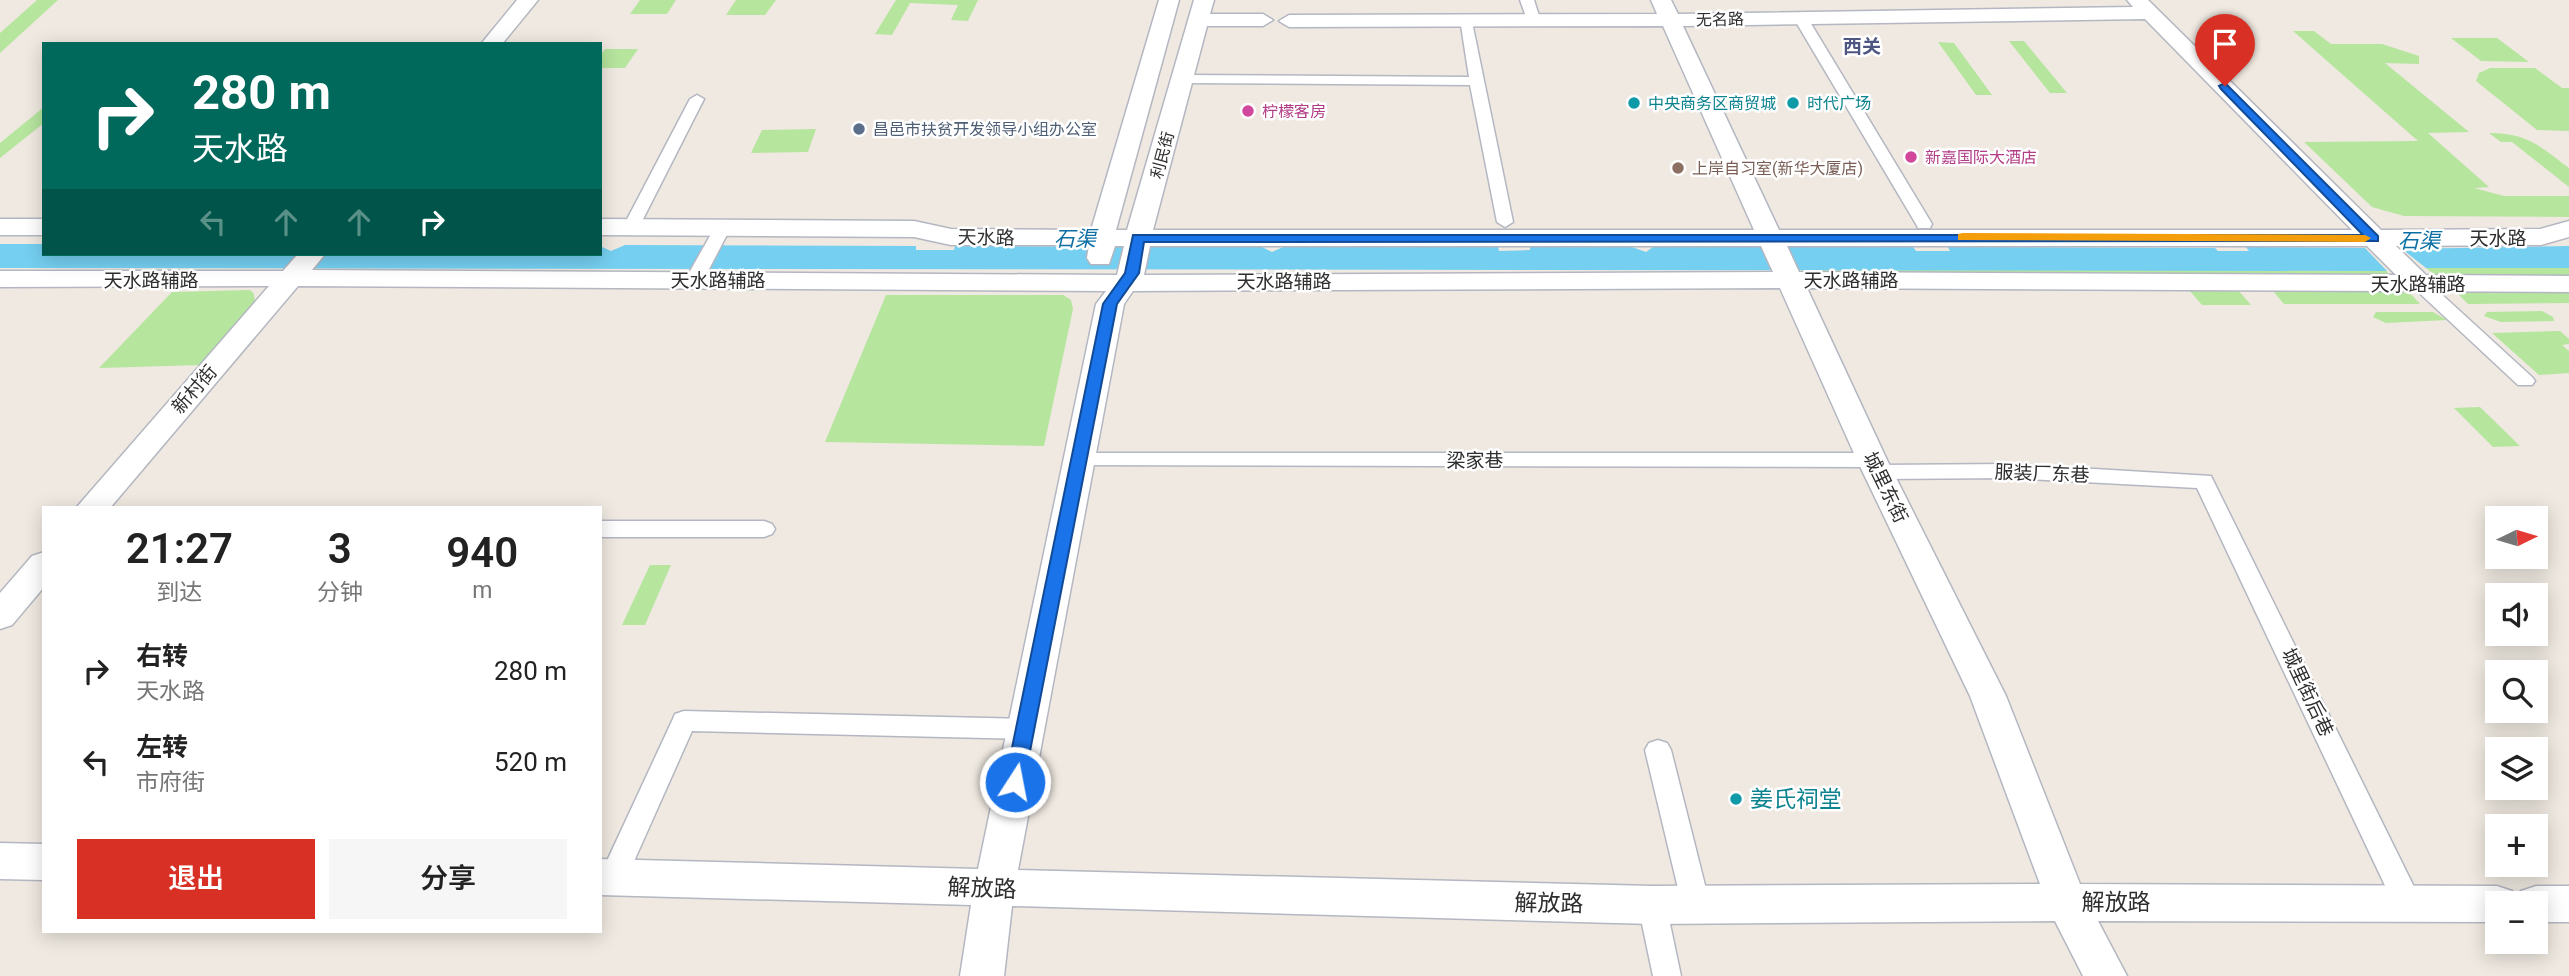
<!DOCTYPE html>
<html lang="zh">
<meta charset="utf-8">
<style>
:root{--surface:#fff;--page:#f6f6f6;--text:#222;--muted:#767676;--accent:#d93025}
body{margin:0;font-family:Roboto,"Noto Sans SC",sans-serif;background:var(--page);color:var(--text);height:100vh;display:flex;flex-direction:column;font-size:26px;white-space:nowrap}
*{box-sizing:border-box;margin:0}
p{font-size:23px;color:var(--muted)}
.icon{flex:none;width:38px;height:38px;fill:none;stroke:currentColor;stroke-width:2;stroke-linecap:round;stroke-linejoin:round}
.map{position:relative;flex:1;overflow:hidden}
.sheet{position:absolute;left:42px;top:506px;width:560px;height:427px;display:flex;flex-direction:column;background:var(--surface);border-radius:0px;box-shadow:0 4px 18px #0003}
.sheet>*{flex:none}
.top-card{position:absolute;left:42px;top:42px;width:560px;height:214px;border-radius:0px;box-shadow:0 4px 18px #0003;background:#00695c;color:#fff;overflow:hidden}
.needle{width:46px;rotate:85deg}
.fabs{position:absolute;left:2485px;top:506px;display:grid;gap:14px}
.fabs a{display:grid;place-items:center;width:63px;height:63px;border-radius:0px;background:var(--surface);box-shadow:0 4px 18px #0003;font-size:35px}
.pin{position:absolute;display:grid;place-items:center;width:60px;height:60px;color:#fff;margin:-72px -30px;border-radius:50% 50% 50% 0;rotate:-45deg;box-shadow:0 0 7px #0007}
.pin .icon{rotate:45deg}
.me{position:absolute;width:77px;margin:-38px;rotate:11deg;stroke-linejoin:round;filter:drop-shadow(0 0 5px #0008)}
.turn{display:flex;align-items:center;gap:24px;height:147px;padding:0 35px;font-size:32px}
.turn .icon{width:91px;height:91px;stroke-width:2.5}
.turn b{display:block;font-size:49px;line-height:60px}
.lanes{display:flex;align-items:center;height:66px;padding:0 35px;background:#0003;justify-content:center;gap:35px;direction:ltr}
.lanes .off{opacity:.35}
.eta{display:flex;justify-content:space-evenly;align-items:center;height:119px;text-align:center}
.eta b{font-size:42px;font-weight:600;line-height:49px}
.primary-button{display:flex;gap:14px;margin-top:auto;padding:14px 35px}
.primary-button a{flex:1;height:80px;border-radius:0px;background:var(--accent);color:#fff;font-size:28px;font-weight:600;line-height:80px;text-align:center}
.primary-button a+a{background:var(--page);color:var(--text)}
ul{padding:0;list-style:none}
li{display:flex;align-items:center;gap:21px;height:91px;padding:0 35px}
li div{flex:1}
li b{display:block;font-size:26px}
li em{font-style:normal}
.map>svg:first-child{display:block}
.green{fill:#b6e59e}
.water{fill:#75cff0}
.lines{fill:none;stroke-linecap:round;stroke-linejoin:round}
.stream{stroke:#75cff0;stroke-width:6}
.street-casing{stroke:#b4b7c1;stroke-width:3}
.secondary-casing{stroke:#b4b7c1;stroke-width:3}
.street{fill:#fff;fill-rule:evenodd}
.secondary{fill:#fff;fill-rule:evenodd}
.route{fill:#1a73e8;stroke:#114b97;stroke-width:2}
.slow{fill:#f59e0b}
.culture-dot{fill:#0f9aa8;stroke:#fff;stroke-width:2.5}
.hotel-dot{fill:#d1479c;stroke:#fff;stroke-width:2.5}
.service-dot{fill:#5c6f8a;stroke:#fff;stroke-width:2.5}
.education-dot{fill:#8d6e63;stroke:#fff;stroke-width:2.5}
.labels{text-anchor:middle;stroke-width:5;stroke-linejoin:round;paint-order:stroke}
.far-street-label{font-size:16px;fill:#2e2e2e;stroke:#fff}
.far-culture-label{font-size:16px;fill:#0d838f;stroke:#fff;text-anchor:start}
.far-hotel-label{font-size:16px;fill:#b23c85;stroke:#fff;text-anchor:start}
.far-service-label{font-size:16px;fill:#4e5e75;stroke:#fff;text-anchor:start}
.far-education-label{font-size:16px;fill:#785e54;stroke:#fff;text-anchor:start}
.far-quarter-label{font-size:19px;font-weight:bold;fill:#4d5680;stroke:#fff}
.street-label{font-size:19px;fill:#2e2e2e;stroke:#fff}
.water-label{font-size:21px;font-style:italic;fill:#0d6fa3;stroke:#fff}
.near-culture-label{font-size:23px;fill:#0d838f;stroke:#fff;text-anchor:start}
.near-street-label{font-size:23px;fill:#2e2e2e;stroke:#fff}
</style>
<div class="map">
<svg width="2569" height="976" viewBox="0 0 2569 976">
<rect width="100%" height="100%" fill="#efe9e1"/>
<!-- green -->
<path class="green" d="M 37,0 L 58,0 L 0,53 L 0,33 Z
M 640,0 L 676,0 L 667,14 L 630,14 Z
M 736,0 L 776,0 L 765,15 L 726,15 Z
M 896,0 L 978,0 L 968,21 L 951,20 L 958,5 L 910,3 L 892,35 L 875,34 Z
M 2293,31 L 2314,31 L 2331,44 L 2382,44 L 2419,56 L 2419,64 L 2385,63 L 2469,132 L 2428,133 L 2489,187 L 2474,188 L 2504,196 L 2569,196 L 2569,217 L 2404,216 L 2372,207 L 2304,142 L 2418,141 Z
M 2451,38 L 2497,38 L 2529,62 L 2481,61 Z
M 2009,41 L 2024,41 L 2067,93 L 2050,93 Z
M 1938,42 L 1954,43 L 1992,95 L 1976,95 Z
M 605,49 L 638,49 L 625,68 L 600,68 L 600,56 Z
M 2490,68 L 2535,68 L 2562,88 L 2569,88 L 2569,131 L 2537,130 L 2476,81 L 2479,73 Z
M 44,107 L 44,123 L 0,158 L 0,143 Z
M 816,129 L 808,152 L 751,153 L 762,130 Z
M 2489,133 C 2527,133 2540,146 2569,168 L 2569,187 L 2512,142 L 2501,142 Z
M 1800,268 L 2387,271 L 2388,274 L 1805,274 Z
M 2426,268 L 2569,268 L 2569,276 L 2436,276 Z
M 2453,289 L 2569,289 L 2569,303 L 2468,304 Z
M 250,290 L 254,294 L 255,304 L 202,365 L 99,368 L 172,292 Z
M 2189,290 L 2238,290 L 2251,305 L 2202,305 Z
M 2407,290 L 2420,304 L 2284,304 L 2273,291 Z
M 886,295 L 1063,295 L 1071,300 L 1073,309 L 1044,446 L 825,442 Z
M 2542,311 L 2553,317 L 2554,321 L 2501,322 L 2484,316 L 2487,312 Z
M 2376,312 L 2433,312 L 2447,320 L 2386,323 L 2373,317 Z
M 2560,331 L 2569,339 L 2569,344 L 2562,345 L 2569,351 L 2569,373 L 2539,375 L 2492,333 Z
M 2480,407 L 2520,446 L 2493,447 L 2454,408 Z
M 650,565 L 671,565 L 645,625 L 622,625 Z"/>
<!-- water -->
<path class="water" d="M 0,244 L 44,244 L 44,254 L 600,254 L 600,246 L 611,251 L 625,245 L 916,246 L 916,250 L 954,250 L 955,246 L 1262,247 L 1272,252 L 1283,247 L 1498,246 L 1499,251 L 1530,250 L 1530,247 L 1632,247 L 1646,252 L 1653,247 L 1913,247 L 1916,251 L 1950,251 L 1948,247 L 2215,248 L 2218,251 L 2249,251 L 2246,247 L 2365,248 L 2387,271 L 0,268 Z
M 2569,246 L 2569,268 L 2426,268 L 2402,249 Z"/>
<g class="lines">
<!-- stream -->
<path class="stream" d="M 1363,257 L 1398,257"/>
<!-- street casing -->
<g class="street-casing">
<path id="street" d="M 1520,0 L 1534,0 L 1541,22 L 1539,25 L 1529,25 Z
M 1795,14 L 1807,17 L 1932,224 L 1930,228 L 1918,228 L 1916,224 L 1793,17 Z
M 1460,19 L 1472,22 L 1513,222 L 1505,227 L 1497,222 L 1470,85 L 1183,83 L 1176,79 L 1183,75 L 1469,77 Z
M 697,95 L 704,99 L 639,227 L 637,231 L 625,231 L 623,227 L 690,99 Z
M 723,222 L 731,227 L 707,273 L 698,278 L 692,277 L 689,273 L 715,227 Z
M 2420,279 L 2426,280 L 2532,377 L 2535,381 L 2532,385 L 2518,385 L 2414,288 L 2411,284 L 2414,280 Z
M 1078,453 L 1872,453 L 1882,460 L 1872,467 L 1071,465 L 1068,460 L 1071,455 Z
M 2011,464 L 2211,476 L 2418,895 L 2422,904 L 2418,913 L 2408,916 L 2398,913 L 2197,488 L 2011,478 L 1879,479 L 1869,472 L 1879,465 Z
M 600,521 L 764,521 L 772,524 L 775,529 L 772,534 L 764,537 L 600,537 Z
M 684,711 L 1025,719 L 1034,722 L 1037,729 L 1034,736 L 1025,739 L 692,731 L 623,886 L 613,890 L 603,886 L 600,876 L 672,721 L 675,714 Z
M 1658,740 L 1667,743 L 1671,750 L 1710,905 L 1706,914 L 1696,917 L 1686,914 L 1682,905 L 1645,750 L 1649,743 Z
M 1652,893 L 1662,896 L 1666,905 L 1681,976 L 1653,976 L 1638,905 L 1642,896 Z"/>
</g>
<!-- secondary casing -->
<g class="secondary-casing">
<path id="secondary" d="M 517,0 L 538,0 L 502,44 L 481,44 Z
M 1159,0 L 1179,0 L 1116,230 L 1127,230 L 1194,0 L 1214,0 L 1210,14 L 1263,14 L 1273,20 L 1263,26 L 1207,26 L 1153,230 L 1754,230 L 1663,26 L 1289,27 L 1279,21 L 1289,15 L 1657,14 L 1651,0 L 1671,0 L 1678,14 L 2133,7 L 2127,0 L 2148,0 L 2381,230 L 2540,229 L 2569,221 L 2569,237 L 2541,245 L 2396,246 L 2426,275 L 2569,276 L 2569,292 L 1807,288 L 1887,460 L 2006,696 L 2080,884 L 2497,886 L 2512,891 L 2516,901 L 2521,891 L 2536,886 L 2569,886 L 2569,922 L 2536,922 L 2536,903 L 2497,903 L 2497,922 L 2098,921 L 2127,976 L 2083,976 L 2055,921 L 1652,924 L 1012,906 L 1004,976 L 960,976 L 971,905 L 600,895 L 600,859 L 978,869 L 1096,304 L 1106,291 L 298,286 L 110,508 L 76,508 L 269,286 L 0,287 L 0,271 L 283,271 L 298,254 L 325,254 L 312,270 L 1117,275 L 1124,246 L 1115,246 L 1109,264 L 1091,264 L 1087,258 L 1089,245 L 951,245 L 914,237 L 600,235 L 600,219 L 914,221 L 951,229 L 1091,230 ZM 2145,19 L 2352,230 L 1779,230 L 1683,26 ZM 1150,246 L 1761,246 L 1773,272 L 1144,275 ZM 1787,246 L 2367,246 L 2396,275 L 1799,272 ZM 1780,288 L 1857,460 L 1970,696 L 2040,884 L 1652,886 L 1018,870 L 1124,304 L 1133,291 Z
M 0,219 L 44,219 L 44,235 L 0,235 Z
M 44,552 L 44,587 L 12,625 L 0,629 L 0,593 L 32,556 Z
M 0,843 L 44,844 L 44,880 L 0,879 Z"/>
</g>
<!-- street -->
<use href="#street" class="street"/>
<!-- secondary -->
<use href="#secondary" class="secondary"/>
</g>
<!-- route -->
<path class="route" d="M 2225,83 L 2378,236 L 2378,241 L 1144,242 L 1139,273 L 1117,304 L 1024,782 L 1022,788 L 1008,788 L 1005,782 L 1103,304 L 1125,273 L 1133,235 L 2363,235 L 2221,89 L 2219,86 Z"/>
<!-- slow -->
<path class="slow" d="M 1963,233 L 2365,235 L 2371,238 L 2365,242 L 1958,240 L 1958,234 Z"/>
<!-- markers -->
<g class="culture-dot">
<circle cx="1634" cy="103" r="7"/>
<circle cx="1793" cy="103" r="7"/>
<circle cx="1736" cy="799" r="7"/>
</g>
<g class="hotel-dot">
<circle cx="1248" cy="111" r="7"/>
<circle cx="1911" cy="157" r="7"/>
</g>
<circle class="service-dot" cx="859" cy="129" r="7"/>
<circle class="education-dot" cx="1678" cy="168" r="7"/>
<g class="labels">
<!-- far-street labels -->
<g class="far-street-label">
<text transform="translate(1720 19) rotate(-1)" y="6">无名路</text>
<text transform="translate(1162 155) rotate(-75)" y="6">利民街</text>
</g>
<!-- far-culture labels -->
<g class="far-culture-label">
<text x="1648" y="109">中央商务区商贸城</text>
<text x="1807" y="109">时代广场</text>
</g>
<!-- far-hotel labels -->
<g class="far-hotel-label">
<text x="1262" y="117">柠檬客房</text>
<text x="1925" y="163">新嘉国际大酒店</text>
</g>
<!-- far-service labels -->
<g class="far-service-label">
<text x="873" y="135">昌邑市扶贫开发领导小组办公室</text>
</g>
<!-- far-education labels -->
<g class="far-education-label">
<text x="1692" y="174">上岸自习室(新华大厦店)</text>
</g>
<!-- far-quarter labels -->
<g class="far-quarter-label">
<text x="1862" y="53">西关</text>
</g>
<!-- street labels -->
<g class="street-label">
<text transform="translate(986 237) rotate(1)" y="7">天水路</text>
<text x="2498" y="245">天水路</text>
<text x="151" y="287">天水路辅路</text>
<text x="718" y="287">天水路辅路</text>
<text x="1851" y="287">天水路辅路</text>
<text x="1284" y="288">天水路辅路</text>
<text x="2418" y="291">天水路辅路</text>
<text transform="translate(194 389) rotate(-49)" y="7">新村街</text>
<text x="1475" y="467">梁家巷</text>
<text transform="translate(2042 473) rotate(2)" y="7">服装厂东巷</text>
<text transform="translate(1886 487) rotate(64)" y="7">城里东街</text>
<text transform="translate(2308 692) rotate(65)" y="7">城里街后巷</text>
</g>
<!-- water labels -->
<g class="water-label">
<text x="1075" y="246">石渠</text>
<text x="2419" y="248">石渠</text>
</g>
<!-- near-culture labels -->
<g class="near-culture-label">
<text x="1750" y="807">姜氏祠堂</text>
</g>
<!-- near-street labels -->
<g class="near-street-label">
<text transform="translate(982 888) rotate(2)" y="8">解放路</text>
<text x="2116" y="910">解放路</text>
<text transform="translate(1549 903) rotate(1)" y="8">解放路</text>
</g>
</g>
</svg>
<div class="fabs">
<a><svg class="needle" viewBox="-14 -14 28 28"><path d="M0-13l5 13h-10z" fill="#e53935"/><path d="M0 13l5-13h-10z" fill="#767676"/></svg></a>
<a><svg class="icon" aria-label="sound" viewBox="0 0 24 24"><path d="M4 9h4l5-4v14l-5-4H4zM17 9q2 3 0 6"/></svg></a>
<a><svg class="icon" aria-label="search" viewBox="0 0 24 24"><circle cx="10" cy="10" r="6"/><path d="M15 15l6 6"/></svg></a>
<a><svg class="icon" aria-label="layers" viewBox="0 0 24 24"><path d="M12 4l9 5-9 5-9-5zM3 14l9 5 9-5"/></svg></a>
<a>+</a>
<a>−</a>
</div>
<div class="pin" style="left:2225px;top:86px;background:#d93025"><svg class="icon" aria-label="arrive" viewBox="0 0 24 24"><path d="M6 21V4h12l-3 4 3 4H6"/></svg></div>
<svg class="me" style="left:1015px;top:782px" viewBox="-20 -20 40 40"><circle r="17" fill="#1a73e8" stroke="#fff" stroke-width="3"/><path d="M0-11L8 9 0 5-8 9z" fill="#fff"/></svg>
<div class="top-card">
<div class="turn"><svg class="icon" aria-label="right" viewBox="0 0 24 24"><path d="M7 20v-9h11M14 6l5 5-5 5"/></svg><div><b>280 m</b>天水路</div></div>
<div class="lanes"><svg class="icon off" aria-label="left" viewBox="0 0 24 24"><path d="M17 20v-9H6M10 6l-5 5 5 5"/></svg><svg class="icon off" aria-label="ahead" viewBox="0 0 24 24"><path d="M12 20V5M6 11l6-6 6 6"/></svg><svg class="icon off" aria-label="ahead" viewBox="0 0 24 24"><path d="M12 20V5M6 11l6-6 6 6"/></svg><svg class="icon" aria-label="right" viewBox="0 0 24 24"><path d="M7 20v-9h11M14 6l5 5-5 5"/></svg></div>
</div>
<section class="sheet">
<div class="eta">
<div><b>21:27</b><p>到达</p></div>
<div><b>3</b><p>分钟</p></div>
<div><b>940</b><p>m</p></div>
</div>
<ul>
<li><svg class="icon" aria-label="right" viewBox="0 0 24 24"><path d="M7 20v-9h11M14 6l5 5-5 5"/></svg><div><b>右转</b><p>天水路</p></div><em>280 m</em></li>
<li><svg class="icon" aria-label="left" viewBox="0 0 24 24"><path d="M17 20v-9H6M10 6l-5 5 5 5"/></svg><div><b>左转</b><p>市府街</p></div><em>520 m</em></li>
</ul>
<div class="primary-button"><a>退出</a><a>分享</a></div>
</section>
</div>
